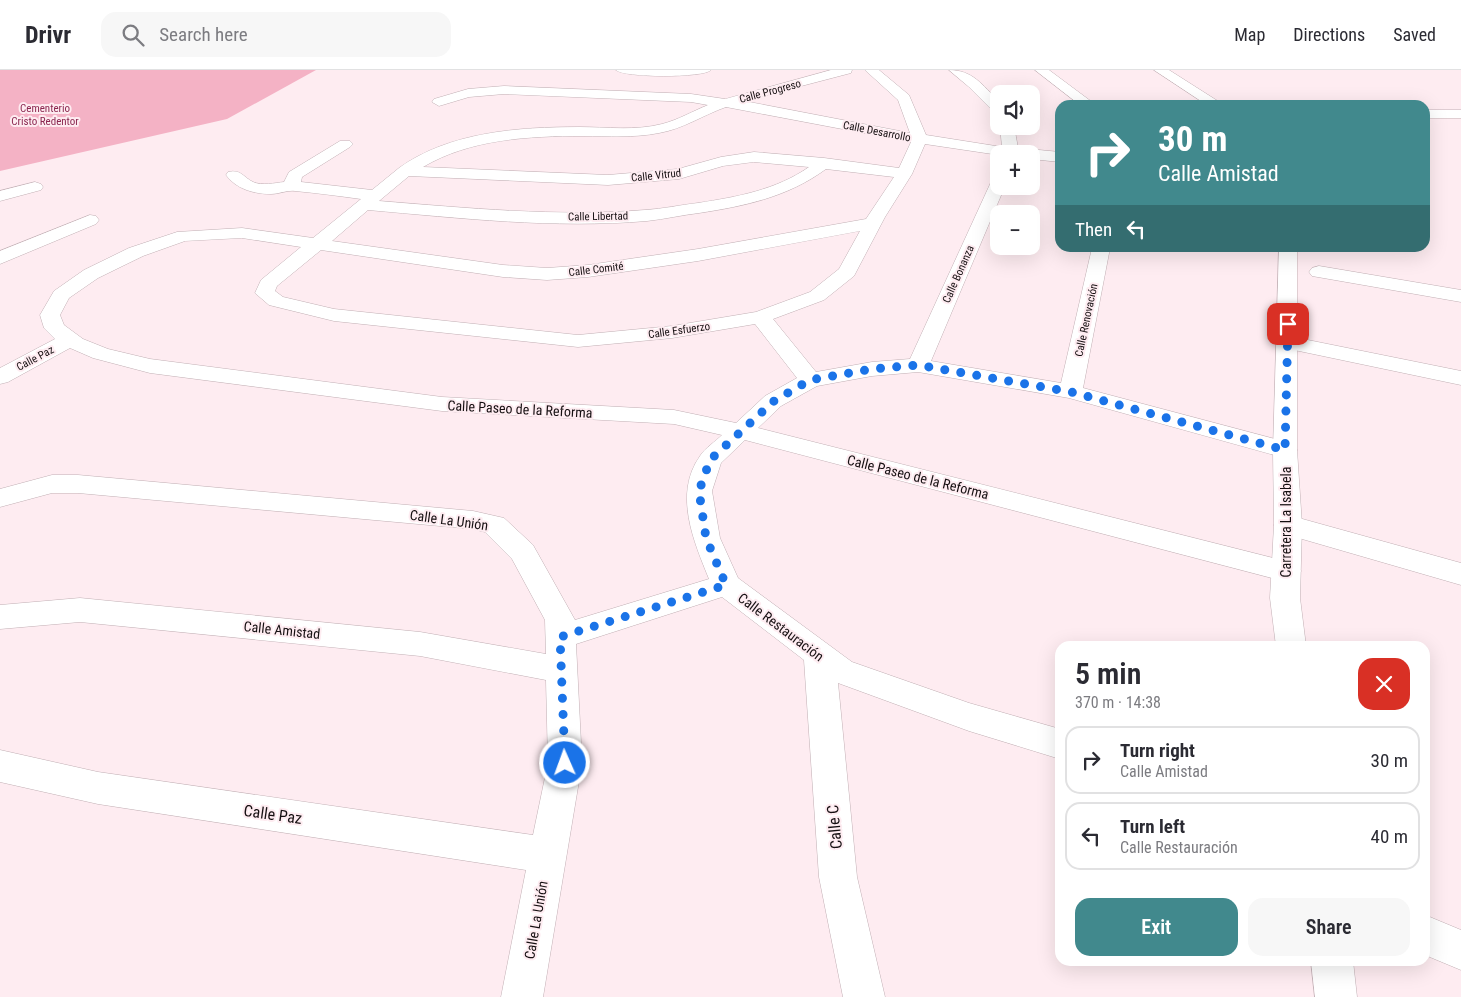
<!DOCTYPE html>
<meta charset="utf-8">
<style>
:root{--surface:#fff;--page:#f7f7f7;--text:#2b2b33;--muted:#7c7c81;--line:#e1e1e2;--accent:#41898d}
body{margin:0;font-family:"Roboto Condensed",sans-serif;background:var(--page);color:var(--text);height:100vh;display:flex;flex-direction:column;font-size:19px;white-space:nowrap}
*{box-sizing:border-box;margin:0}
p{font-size:16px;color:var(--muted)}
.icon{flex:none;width:28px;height:28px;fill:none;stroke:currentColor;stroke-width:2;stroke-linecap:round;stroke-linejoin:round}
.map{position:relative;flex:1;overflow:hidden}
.details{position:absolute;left:1055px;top:571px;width:375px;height:325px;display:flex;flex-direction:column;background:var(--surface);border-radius:15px;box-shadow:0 5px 20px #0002}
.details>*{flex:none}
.banner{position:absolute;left:1055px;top:30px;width:375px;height:152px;border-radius:15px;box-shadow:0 5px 20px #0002;background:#41898d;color:#fff;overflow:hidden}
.tools{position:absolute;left:990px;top:15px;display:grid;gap:10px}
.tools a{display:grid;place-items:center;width:50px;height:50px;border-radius:10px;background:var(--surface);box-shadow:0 5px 20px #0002;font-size:25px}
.pin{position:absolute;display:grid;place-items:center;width:42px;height:42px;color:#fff;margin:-21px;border-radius:10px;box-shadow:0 2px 8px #0006}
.me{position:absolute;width:55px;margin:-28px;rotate:358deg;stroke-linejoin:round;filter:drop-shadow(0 0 4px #0008)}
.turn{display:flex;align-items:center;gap:18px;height:105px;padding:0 20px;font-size:22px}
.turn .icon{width:65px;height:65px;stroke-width:2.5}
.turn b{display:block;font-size:35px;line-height:42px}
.then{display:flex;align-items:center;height:48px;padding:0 20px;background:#0003;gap:10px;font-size:19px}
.round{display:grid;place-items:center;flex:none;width:52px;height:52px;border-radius:15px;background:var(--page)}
.headline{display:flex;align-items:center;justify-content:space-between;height:85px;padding:0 20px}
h1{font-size:30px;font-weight:600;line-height:38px}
.cta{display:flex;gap:10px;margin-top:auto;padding:10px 20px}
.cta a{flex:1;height:58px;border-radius:15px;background:var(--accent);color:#fff;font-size:20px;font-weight:600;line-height:58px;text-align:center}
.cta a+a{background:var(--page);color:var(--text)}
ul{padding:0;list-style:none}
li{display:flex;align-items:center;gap:15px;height:68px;margin:0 10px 8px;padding:0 10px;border:2px solid var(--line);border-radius:15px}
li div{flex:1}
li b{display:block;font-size:19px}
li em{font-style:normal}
header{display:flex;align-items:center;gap:30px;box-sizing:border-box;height:70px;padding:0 25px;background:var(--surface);border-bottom:1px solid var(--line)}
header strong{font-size:24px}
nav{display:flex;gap:28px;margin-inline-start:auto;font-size:18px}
.search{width:350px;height:45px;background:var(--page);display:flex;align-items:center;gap:12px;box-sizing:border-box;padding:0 18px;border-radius:15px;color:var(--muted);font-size:19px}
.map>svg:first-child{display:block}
.green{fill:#f4b2c5}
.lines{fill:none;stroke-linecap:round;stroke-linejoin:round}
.minor-casing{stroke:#c1afb4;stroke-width:1}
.tertiary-casing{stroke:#c1afb4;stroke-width:1}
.secondary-casing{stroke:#c1afb4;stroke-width:1}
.minor{fill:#fff;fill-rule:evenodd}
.tertiary{fill:#fff;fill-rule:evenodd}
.secondary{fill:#fff;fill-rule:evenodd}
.route{stroke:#1a73e8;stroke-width:9;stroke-dasharray:0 16.2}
.labels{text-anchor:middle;stroke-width:4;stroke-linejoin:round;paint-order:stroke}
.far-street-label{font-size:11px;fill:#150f11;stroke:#feecf1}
.far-park-label{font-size:11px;fill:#8a264f;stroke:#feecf1}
.street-label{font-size:14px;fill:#150f11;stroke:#feecf1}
.near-street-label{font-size:16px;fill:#150f11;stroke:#feecf1}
</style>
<header>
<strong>Drivr</strong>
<div class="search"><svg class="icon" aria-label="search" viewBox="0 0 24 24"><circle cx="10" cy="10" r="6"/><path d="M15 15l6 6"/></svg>Search here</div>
<nav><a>Map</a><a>Directions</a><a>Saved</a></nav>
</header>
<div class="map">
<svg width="1461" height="927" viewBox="0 0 1461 927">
<rect width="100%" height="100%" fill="#feecf1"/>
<!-- green -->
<path class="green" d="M 0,0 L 316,0 L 227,49 L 0,101 Z"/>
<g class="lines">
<!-- minor casing -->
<g class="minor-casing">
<path id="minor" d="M 616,0 L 711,0 C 704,8 623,8 616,0 Z
M 831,0 L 852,0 L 851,3 L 744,31 L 910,63 L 898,30 L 865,0 L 879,0 L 909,25 L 926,65 L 1002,77 L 1000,56 L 1014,56 L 1018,78 L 1060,82 L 1060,92 L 1031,89 L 1031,84 L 999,84 L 999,85 L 925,74 L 912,104 L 885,147 L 854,206 L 824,230 L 773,249 L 816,302 L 872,292 L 910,289 L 991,112 L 993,109 L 999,107 L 999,116 L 1005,116 L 931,291 L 1061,313 L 1092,178 L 1110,178 L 1083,318 L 1294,374 L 1297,380 L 1294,386 L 1285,388 L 1069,328 L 918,302 L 872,306 L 817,316 L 781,336 L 758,358 L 1297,494 L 1301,501 L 1297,508 L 1287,512 L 745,370 L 721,393 L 712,421 L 720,468 L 738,508 L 852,592 L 969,633 L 1060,659 L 1060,689 L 969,661 L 838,613 L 857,807 L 885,927 L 843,927 L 819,807 L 804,590 L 722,527 L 576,574 L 582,693 L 543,927 L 501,927 L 526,800 L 98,734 L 0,712 L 0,680 L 98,702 L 533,765 L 548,693 L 546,610 L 420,586 L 80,552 L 0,559 L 0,535 L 80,528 L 420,562 L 546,584 L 545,550 L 512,489 L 485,462 L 473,459 L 78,423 L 52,423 L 0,437 L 0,419 L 52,405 L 78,405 L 473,441 L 504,448 L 533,475 L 575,550 L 709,509 C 694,472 673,424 700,386 C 705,378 715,372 722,365 L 674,354 L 442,341 L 150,303 L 93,288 L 70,278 L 8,312 L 0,314 L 0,298 L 55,269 L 44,258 L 40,245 L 54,221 L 84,200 L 129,178 L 177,162 L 242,158 L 313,168 L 361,129 C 339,126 317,123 295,121 C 287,120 279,124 271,124 C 254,124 236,119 226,105 L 228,102 C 241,99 243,107 253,112 C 262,116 275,113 284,112 L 289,102 L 340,71 L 350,71 L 353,74 L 350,77 L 302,107 L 301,112 L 372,120 C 381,113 390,105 399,98 C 449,62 519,57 579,57 C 606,57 636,61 662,54 C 678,50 693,41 708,35 L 691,32 L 504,24 L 469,27 L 439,36 L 432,32 L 434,29 L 468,19 L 504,16 L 691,24 L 725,29 ZM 726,37 L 911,72 L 899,98 L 824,88 L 754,82 L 721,87 L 678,99 L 608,105 L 423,97 C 470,69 529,66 583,66 C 608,66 634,68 659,63 C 683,59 703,45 726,37 ZM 754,92 L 809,97 C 776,120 737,127 698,133 C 680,135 663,139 645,140 C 557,147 467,138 379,131 L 409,106 L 608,115 L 679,109 L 723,96 ZM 826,99 L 894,107 L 866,149 L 698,179 L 588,195 L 547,198 L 503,195 L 332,171 L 368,140 C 460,148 554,159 647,151 C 665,149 682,145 699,143 C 745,136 788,127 826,99 ZM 860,161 L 839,199 L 810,222 L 756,242 L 672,256 L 578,265 L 334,239 L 283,227 L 275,221 L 277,216 L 321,180 L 503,207 L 547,210 L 588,207 L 698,191 ZM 242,168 L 301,177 L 261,210 L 255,223 L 269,235 L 334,251 L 578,277 L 672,268 L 755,254 L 797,308 L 765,326 L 736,353 L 674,340 L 442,327 L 150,289 L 108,279 L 83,269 L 64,255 L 60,245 L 69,228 L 98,208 L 143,186 L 185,171 Z
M 949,0 C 973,0 982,15 999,31 L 999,43 L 994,42 L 969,17 Z
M 1035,0 L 1049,0 L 1096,35 L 1080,35 Z
M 35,112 L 41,114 L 43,117 L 41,120 L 0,131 L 0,121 Z
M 90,145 L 96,146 L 99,150 L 96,154 L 0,194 L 0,181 Z
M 1319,196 L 1461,220 L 1461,232 L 1312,206 L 1309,202 L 1312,198 Z
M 1288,266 L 1461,301 L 1461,315 L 1280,277 L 1277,272 L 1280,267 Z
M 1288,445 L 1461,493 L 1461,515 L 1278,462 L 1274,455 L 1278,448 Z
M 1425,845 L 1461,860 L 1461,900 L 1425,885 Z"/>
</g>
<!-- tertiary casing -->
<g class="tertiary-casing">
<path id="tertiary" d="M 1425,40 L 1461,40 L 1461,48 L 1425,48 Z"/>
</g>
<!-- secondary casing -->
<g class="secondary-casing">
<path id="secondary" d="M 1154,0 L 1169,0 L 1224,35 L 1207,35 Z
M 1279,178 L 1297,178 L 1297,380 L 1302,455 L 1300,528 L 1306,576 L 1276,576 L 1270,528 L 1274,455 L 1273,380 Z
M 1311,891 L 1353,891 L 1357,927 L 1315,927 Z"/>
</g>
<!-- minor -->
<use href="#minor" class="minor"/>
<!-- tertiary -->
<use href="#tertiary" class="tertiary"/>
<!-- secondary -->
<use href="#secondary" class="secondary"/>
</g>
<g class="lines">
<!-- route -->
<path class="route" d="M 565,693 L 560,567 L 726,515 L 706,468 L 699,421 L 710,390 L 774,331 L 810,310 L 872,299 L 918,295 L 1071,322 L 1285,380 L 1288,254"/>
</g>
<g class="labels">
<!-- far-street labels -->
<g class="far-street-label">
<text transform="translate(770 21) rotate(-15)" y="4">Calle Progreso</text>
<text transform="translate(877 61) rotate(11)" y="4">Calle Desarrollo</text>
<text transform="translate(656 105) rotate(-6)" y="4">Calle Vitrud</text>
<text transform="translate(598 146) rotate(-1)" y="4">Calle Libertad</text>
<text transform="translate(596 199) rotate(-7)" y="4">Calle Comité</text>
<text transform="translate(958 204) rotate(-66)" y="4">Calle Bonanza</text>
<text transform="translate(1086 250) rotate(-78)" y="4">Calle Renovación</text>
<text transform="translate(679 260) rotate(-8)" y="4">Calle Esfuerzo</text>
<text transform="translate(35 288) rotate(-28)" y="4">Calle Paz</text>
</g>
<!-- far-park labels -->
<g class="far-park-label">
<text x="45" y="42">Cementerio<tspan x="45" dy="13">Cristo Redentor</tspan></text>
</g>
<!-- street labels -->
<g class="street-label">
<text transform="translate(520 339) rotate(3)" y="5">Calle Paseo de la Reforma</text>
<text transform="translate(918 407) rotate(14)" y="5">Calle Paseo de la Reforma</text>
<text transform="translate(449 450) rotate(8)" y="5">Calle La Unión</text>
<text transform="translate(1286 452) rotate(-90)" y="5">Carretera La Isabela</text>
<text transform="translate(781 557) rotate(37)" y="5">Calle Restauración</text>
<text transform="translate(282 560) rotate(6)" y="5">Calle Amistad</text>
<text transform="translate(536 850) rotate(-80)" y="5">Calle La Unión</text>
</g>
<!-- near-street labels -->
<g class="near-street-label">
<text transform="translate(273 744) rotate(8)" y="6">Calle Paz</text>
<text transform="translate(834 757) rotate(-95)" y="6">Calle C</text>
</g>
</g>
</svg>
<div class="tools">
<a><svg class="icon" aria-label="sound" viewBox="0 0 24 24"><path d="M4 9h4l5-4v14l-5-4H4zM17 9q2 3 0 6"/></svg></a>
<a>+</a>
<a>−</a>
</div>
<div class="pin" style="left:1288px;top:254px;background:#d93025"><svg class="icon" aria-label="arrive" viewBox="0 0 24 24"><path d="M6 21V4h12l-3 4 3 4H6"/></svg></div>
<svg class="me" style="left:565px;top:693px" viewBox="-20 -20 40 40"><circle r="17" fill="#1a73e8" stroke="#fff" stroke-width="3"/><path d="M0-11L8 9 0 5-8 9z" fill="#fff"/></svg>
<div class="banner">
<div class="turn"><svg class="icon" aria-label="right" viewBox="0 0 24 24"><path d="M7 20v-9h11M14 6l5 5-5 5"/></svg><div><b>30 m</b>Calle Amistad</div></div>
<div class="then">Then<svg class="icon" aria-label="left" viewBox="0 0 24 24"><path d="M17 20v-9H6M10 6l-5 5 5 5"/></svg></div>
</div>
<section class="details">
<div class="headline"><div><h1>5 min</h1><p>370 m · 14:38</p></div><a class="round" style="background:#d93025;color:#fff"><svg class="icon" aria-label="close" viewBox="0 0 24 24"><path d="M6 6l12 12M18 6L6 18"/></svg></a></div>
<ul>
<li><svg class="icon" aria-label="right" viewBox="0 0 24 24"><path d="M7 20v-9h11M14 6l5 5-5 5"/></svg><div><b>Turn right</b><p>Calle Amistad</p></div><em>30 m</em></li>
<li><svg class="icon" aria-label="left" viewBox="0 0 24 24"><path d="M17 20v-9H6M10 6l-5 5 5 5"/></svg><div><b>Turn left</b><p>Calle Restauración</p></div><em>40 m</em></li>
</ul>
<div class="cta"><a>Exit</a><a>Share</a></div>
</section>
</div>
